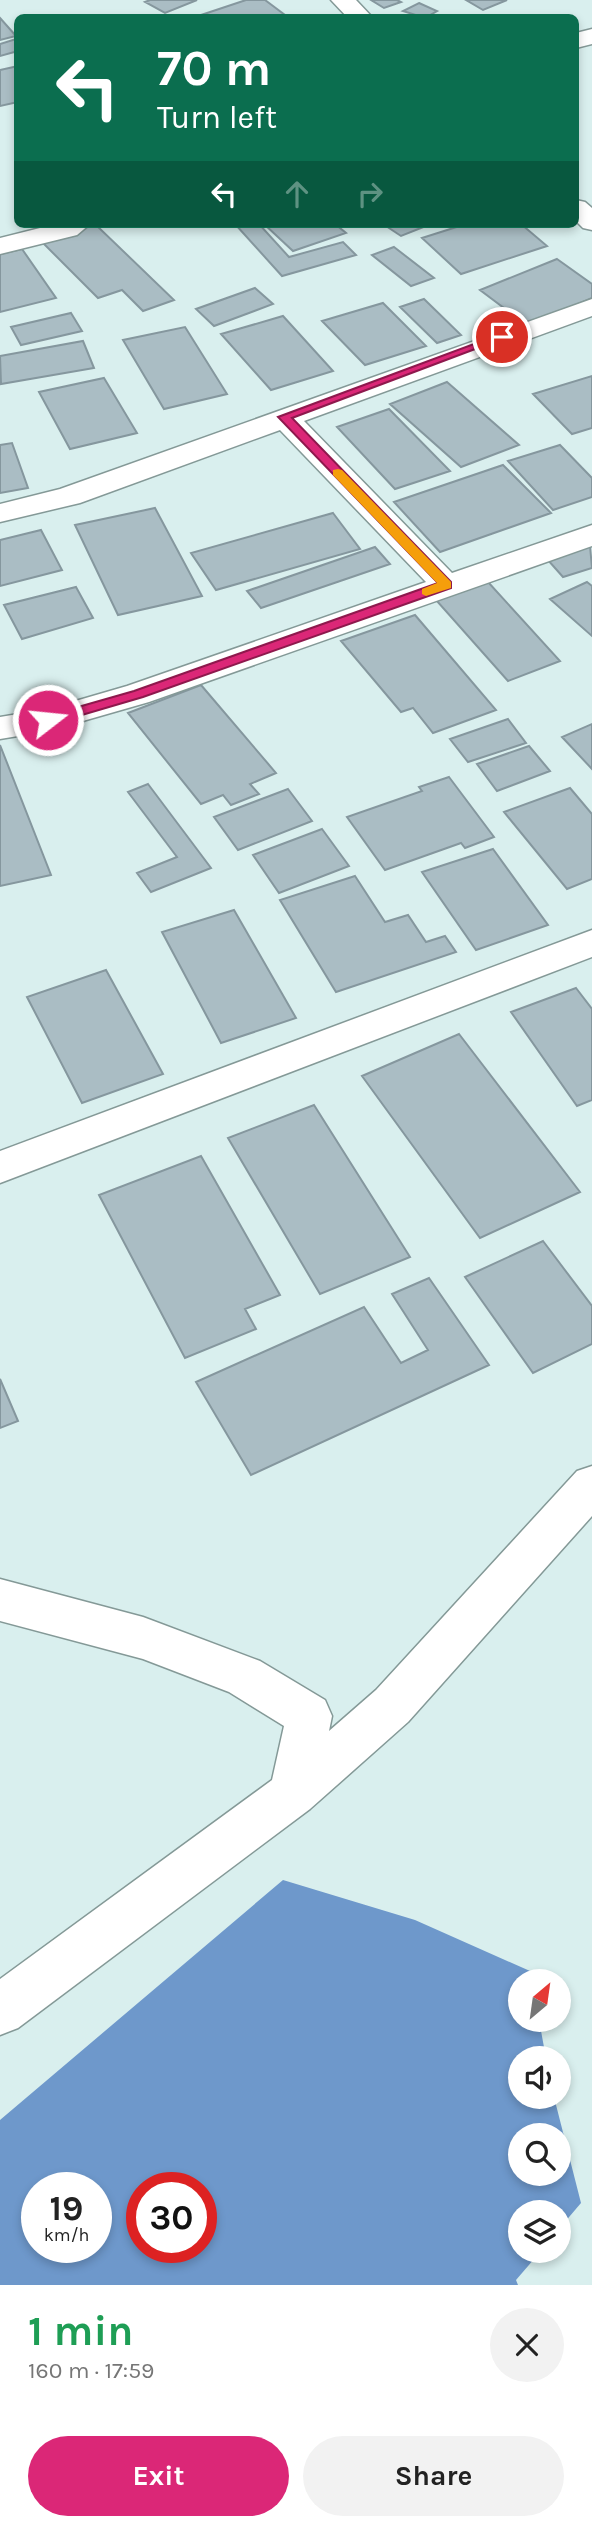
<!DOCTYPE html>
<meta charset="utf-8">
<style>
:root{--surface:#fff;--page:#f2f2f2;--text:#222;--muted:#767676;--accent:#db2777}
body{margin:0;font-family:Karla,sans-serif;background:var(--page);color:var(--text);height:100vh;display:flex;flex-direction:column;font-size:26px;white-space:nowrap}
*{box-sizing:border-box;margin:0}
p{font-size:23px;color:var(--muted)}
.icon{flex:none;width:38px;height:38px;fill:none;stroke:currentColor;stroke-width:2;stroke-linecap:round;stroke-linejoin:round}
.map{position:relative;height:2285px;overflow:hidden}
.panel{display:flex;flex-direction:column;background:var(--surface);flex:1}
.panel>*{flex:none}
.guide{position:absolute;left:14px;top:14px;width:565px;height:214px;border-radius:10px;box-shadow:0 4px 10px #0003;background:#0b6e4f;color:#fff;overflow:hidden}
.needle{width:46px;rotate:29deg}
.fabs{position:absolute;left:508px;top:1969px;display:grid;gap:14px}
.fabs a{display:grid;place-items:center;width:63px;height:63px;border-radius:50%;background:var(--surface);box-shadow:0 4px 10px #0003;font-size:35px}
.speed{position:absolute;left:21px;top:2172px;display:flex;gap:14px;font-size:35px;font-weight:700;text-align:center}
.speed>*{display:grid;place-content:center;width:91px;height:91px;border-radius:50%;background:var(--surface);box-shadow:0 4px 10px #0003;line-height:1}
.speed small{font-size:18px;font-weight:400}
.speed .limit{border:10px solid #d22;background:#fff;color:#111}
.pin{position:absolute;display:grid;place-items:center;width:60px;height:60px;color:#fff;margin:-30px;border:4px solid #fff;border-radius:50%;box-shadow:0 2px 7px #0007}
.me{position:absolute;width:77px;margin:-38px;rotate:74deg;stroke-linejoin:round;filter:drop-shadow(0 0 5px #0008)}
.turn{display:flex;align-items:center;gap:24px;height:147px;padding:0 28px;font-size:32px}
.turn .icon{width:91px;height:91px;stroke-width:2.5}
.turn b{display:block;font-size:49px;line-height:60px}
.lanes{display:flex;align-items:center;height:66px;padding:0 28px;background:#0003;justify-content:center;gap:35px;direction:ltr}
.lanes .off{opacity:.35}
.round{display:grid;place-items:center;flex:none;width:74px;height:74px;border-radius:37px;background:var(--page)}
.summary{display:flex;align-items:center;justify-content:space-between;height:119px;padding:0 28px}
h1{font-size:42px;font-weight:700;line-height:52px;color:#1e9e55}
.cta{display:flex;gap:14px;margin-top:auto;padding:14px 28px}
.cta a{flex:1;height:80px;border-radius:42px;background:var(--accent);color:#fff;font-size:28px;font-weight:700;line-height:80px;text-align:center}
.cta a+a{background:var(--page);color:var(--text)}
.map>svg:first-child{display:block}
.water{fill:#6e98cb;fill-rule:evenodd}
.building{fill:#aabdc4;stroke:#85979e;stroke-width:2}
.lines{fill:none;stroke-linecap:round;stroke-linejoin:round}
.minor-casing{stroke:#849997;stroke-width:3}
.minor{fill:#fff;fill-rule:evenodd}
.route{fill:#db2777;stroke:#8e194d;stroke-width:2}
.slow{fill:#f59e0b}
</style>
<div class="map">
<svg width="592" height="2285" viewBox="0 0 592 2285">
<rect width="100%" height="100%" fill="#d9efee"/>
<!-- water -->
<path class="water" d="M 283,1880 L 415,1920 L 530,1971 L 531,1981 L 520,1981 L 520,2020 L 539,2020 L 546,2058 L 520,2058 L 520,2096 L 554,2097 L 581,2203 L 558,2230 L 558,2212 L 520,2212 L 520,2250 L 541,2251 L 516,2280 L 518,2285 L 0,2285 L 0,2120 ZM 520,2135 L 558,2135 L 558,2174 L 520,2174 ZM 37,2188 L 96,2188 L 96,2247 L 37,2247 ZM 142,2188 L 201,2188 L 201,2247 L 142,2247 Z"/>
<!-- building -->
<path class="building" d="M 150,0 L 197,0 L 165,13 L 145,2 Z
M 246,0 L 265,0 L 289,18 L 192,18 Z
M 371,0 L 397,0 L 401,2 L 384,8 Z
M 466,0 L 507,0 L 483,10 Z
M 419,3 L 437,11 L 425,18 L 403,11 Z
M 0,18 L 16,36 L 0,40 Z
M 16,39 L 18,51 L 0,56 L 0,44 Z
M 18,66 L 18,102 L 0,106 L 0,70 Z
M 89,224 L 95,224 L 174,300 L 143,311 L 122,290 L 98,298 L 40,240 Z
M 235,224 L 259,224 L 289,257 L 343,242 L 356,255 L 282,276 Z
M 264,224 L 335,224 L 346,233 L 293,251 Z
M 383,224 L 431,224 L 401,236 Z
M 466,224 L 521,224 L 547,246 L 461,274 L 422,238 Z
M 394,247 L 434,278 L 411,286 L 372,255 Z
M 22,249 L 56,298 L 0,312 L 0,254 Z
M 557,259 L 592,284 L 592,298 L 528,326 L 480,290 Z
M 255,288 L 273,304 L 214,326 L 196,309 Z
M 424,299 L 461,335 L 437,343 L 400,307 Z
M 383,303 L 426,346 L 365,365 L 322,321 Z
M 71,313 L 82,331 L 21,345 L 11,327 Z
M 283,316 L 333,371 L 271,390 L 221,334 Z
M 185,327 L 227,394 L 164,409 L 123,340 Z
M 83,341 L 94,368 L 1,384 L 0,356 Z
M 592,376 L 592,428 L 572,434 L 533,394 Z
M 104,378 L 137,433 L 70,449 L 39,392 Z
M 447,382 L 519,445 L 461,467 L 390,404 Z
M 389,409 L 450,471 L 395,489 L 337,427 Z
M 12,443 L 28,488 L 0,493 L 0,445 Z
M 560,445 L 592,478 L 592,497 L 553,510 L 508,461 Z
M 503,465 L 551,513 L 440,552 L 394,502 Z
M 155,508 L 202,596 L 118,615 L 75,525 Z
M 333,513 L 360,549 L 216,590 L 191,553 Z
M 41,530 L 62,570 L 0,586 L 0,540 Z
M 590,546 L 592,568 L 563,577 L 547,559 Z
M 375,547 L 390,564 L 261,608 L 247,591 Z
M 488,582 L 560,661 L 508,681 L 436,600 Z
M 587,582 L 592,586 L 592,636 L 550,599 Z
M 76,587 L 93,618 L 22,639 L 4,605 Z
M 415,615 L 496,710 L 433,733 L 413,708 L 401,712 L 341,641 Z
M 201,685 L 276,773 L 250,784 L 259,794 L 231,805 L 223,795 L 201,804 L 128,713 Z
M 508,719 L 526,743 L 468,762 L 450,739 Z
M 592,724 L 592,769 L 562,737 Z
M 0,745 L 51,875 L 0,886 Z
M 529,746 L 550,771 L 497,791 L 477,764 Z
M 449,777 L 494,837 L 465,848 L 461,843 L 385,870 L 347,817 L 422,791 L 419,787 Z
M 148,784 L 211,868 L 151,892 L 137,873 L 177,857 L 128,792 Z
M 570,788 L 592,814 L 592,879 L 567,889 L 504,812 Z
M 288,789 L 312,821 L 238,850 L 214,817 Z
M 322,829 L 349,866 L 279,893 L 253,855 Z
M 493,849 L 548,925 L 476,950 L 422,872 Z
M 355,876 L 385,922 L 408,915 L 426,942 L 445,936 L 456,952 L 336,992 L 280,900 Z
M 234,910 L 296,1018 L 221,1043 L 162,932 Z
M 106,970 L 163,1074 L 82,1103 L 27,997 Z
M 576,988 L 592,1009 L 592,1100 L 577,1106 L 511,1012 Z
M 459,1034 L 580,1192 L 480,1238 L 362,1076 Z
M 314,1105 L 410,1257 L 320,1294 L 228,1138 Z
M 201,1156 L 280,1295 L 245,1309 L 256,1329 L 185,1358 L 99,1195 Z
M 543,1241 L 592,1306 L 592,1344 L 533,1373 L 465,1277 Z
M 429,1278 L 489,1365 L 251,1475 L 196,1382 L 364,1307 L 401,1363 L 428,1350 L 392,1294 Z
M 0,1379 L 18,1421 L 0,1428 Z"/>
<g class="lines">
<!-- minor casing -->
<g class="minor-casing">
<path id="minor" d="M 331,0 L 356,0 L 373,18 L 348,18 Z
M 592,29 L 592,44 L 576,48 L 576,33 Z
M 576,200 L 585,202 L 592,208 L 592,230 L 583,228 L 576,221 Z
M 56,224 L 90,224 L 77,235 L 0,254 L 0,238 Z
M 592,299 L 592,316 L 304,421 L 452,573 L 592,525 L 592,546 L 149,702 L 48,731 L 0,739 L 0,717 L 48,709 L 127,686 L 426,582 L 280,430 L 80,503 L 0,522 L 0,504 L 60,489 Z
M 592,930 L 592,957 L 0,1183 L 0,1151 Z
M 592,1466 L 592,1516 L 408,1722 L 310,1809 L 18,2028 L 0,2035 L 0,1979 L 272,1780 L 284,1726 L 229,1692 L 143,1659 L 0,1621 L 0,1579 L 143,1617 L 260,1661 L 325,1700 L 332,1716 L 329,1731 L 376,1690 L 577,1471 Z"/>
</g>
<!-- minor -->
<use href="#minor" class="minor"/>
</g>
<!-- route -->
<path class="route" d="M 498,335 L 507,337 L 292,418 L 451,582 L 451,588 L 143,697 L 48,725 L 43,723 L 43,717 L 134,691 L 438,583 L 278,417 Z"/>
<!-- slow -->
<path class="slow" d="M 338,469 L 342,470 L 451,582 L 451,588 L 426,596 L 422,594 L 422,589 L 437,583 L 333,475 L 333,470 Z"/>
</svg>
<div class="fabs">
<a><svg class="needle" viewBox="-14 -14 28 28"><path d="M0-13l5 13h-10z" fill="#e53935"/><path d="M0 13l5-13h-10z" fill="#767676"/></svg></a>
<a><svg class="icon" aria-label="sound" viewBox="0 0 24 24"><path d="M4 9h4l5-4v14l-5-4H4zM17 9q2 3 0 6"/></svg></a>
<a><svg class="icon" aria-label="search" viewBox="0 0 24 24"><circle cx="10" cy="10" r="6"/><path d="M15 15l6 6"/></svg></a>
<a><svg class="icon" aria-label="layers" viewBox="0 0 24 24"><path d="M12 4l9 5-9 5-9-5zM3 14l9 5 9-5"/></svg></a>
</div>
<div class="speed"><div>19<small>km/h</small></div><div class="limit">30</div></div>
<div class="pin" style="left:502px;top:337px;background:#d93025"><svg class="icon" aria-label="arrive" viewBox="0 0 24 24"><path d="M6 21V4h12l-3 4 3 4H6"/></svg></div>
<svg class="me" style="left:48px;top:720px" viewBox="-20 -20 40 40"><circle r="17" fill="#db2777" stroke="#fff" stroke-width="3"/><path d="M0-11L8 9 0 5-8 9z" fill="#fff"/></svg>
<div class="guide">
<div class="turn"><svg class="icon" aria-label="left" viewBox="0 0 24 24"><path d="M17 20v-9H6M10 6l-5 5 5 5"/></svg><div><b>70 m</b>Turn left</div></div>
<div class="lanes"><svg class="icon" aria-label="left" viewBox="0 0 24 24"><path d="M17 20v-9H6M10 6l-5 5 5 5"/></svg><svg class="icon off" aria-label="ahead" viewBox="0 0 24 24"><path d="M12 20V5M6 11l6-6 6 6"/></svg><svg class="icon off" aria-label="right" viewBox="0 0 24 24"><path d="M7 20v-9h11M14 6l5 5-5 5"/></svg></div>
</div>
</div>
<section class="panel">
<div class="summary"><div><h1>1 min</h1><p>160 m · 17:59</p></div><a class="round"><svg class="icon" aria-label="close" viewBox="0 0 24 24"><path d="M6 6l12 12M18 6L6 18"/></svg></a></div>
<div class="cta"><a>Exit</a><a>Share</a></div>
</section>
